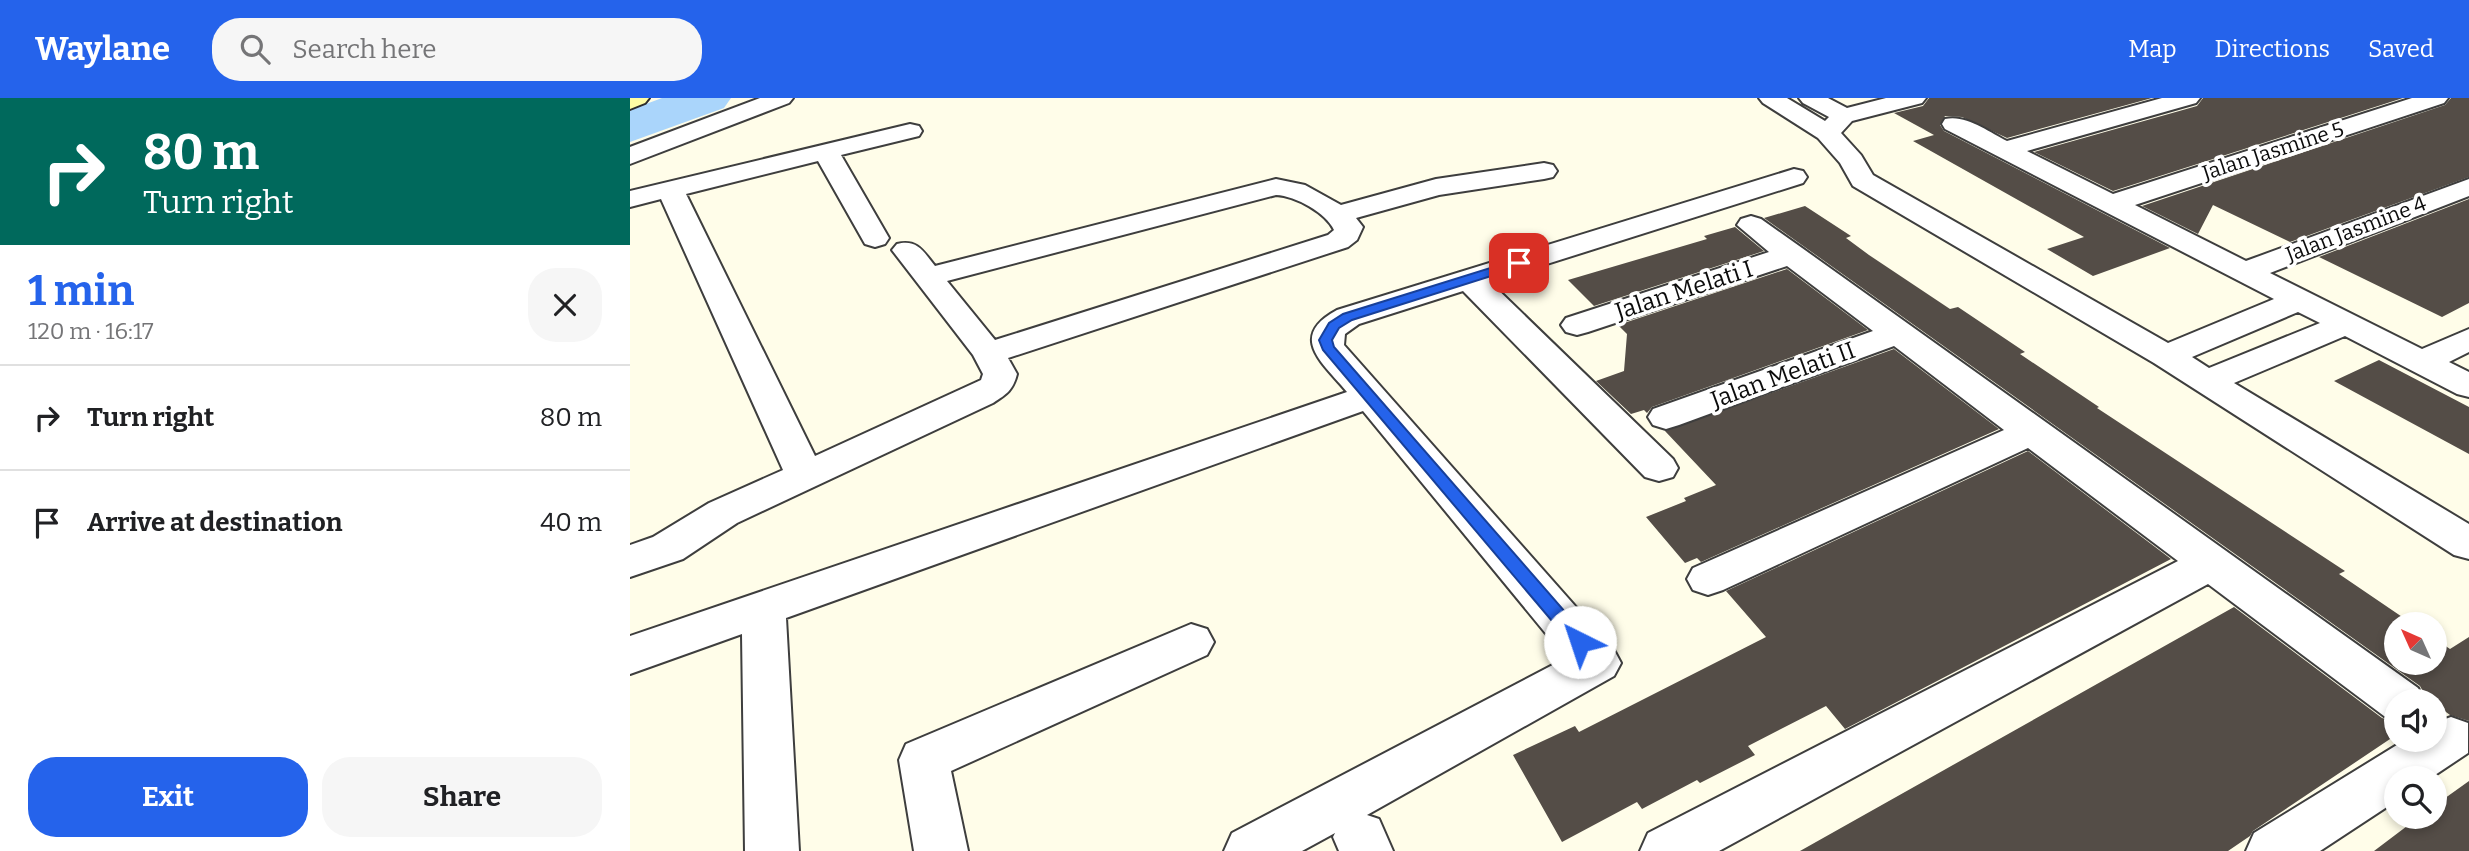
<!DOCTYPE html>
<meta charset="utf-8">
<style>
:root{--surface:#fff;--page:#f6f6f6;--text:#202124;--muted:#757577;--line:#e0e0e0;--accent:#2563eb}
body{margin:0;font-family:Bitter,serif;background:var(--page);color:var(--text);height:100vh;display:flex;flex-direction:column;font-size:26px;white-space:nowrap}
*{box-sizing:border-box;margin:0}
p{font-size:23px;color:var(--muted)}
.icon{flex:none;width:38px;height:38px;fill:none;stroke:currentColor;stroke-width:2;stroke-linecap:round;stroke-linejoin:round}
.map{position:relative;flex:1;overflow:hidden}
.drawer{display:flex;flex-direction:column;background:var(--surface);width:630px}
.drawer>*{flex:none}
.top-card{background:#00695c;color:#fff;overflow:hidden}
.needle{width:46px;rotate:315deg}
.tools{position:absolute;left:1754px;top:514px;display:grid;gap:14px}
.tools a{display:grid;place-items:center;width:63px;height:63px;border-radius:50%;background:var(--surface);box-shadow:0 4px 10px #0003;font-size:35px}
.pin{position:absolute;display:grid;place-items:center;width:60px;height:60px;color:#fff;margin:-30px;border-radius:14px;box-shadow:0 4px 10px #0006}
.me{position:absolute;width:77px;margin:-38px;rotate:319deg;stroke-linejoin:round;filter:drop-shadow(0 0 5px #0008)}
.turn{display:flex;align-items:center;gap:24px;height:147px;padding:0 28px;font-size:32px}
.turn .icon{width:91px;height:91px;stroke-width:2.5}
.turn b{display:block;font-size:49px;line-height:60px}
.round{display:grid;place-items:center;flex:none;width:74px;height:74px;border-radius:28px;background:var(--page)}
.head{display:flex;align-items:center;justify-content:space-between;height:119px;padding:0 28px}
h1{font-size:42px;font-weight:700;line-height:52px;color:var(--accent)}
.action{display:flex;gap:14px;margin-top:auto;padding:14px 28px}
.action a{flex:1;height:80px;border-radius:28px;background:var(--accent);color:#fff;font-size:28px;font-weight:700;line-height:80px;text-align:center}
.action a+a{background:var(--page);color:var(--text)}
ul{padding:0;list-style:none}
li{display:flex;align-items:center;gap:21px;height:105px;padding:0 28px;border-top:2px solid var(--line)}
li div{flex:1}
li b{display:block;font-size:26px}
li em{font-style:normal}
header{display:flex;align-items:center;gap:42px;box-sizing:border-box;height:98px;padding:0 35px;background:var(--accent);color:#fff}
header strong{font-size:33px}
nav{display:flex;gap:38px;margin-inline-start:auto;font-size:24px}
.search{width:490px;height:63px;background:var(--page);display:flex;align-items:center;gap:18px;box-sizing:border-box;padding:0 24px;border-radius:28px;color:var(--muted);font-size:26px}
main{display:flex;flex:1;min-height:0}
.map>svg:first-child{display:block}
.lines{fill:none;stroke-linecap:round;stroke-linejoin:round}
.river{fill:#aad5fb;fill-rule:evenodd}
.building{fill:#544d47}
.street-casing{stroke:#3e3e3e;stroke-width:4}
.secondary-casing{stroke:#2d2d2d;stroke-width:4}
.street{fill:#fff;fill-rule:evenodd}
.secondary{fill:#fffda4;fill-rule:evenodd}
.route{fill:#2563eb;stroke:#184099;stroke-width:2}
.labels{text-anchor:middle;stroke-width:7;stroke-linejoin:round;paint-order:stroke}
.far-street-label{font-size:21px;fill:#0b0b0b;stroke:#fff}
.street-label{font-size:24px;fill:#0b0b0b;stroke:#fff}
</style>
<header>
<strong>Waylane</strong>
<div class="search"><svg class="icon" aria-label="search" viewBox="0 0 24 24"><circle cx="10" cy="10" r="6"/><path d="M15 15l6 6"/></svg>Search here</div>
<nav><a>Map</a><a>Directions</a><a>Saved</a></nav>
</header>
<main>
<section class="drawer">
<div class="top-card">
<div class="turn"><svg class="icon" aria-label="right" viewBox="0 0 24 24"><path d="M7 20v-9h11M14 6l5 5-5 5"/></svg><div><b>80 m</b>Turn right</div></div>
</div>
<div class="head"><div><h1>1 min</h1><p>120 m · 16:17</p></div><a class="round"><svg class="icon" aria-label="close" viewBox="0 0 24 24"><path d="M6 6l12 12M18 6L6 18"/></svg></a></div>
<ul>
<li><svg class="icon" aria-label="right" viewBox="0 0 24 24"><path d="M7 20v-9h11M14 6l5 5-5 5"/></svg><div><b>Turn right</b></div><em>80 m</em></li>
<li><svg class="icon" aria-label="arrive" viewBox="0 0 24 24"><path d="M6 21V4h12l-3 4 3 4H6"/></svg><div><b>Arrive at destination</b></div><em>40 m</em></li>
</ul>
<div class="action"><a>Exit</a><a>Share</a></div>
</section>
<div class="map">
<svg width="1839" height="753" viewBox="0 0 1839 753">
<rect width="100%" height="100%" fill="#fffde9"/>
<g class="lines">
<!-- river -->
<path class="river" d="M 32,0 L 101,0 L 94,10 L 0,44 L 0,12 Z"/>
</g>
<!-- building -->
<path class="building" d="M 1299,0 L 1522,0 L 1377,40 L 1332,19 L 1315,18 L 1310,27 L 1314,33 L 1540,150 L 1463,178 L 1417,151 L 1454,139 L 1283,43 L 1304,37 L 1264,15 L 1293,8 Z
M 1573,0 L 1773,0 L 1483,93 L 1404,54 L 1567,8 Z
M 1821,0 L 1839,0 L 1839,79 L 1660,144 L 1583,107 L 1568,136 L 1512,108 L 1815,7 Z
M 1839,101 L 1839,205 L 1812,219 L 1689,159 Z
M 1175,108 L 1221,138 L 1216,140 L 1239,157 L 1320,211 L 1328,209 L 1395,254 L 1390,256 L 1469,309 L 1467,310 L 1715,473 L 1709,476 L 1784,527 L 1766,527 L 1766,565 L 1804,565 L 1804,540 L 1820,551 L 1839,539 L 1839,623 L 1820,617 L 1796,599 L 1790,588 L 1134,120 Z
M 1105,129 L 1134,153 L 964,208 L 938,182 L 1077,141 L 1074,138 Z
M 1157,171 L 1238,232 L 1022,309 L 1017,315 L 1014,312 L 1001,316 L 966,283 L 994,273 L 997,236 L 988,227 Z
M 1264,251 L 1369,331 L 1071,464 L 1067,460 L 1055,465 L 1016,419 L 1056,403 L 1054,400 L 1086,387 L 1035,333 Z
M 1749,262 L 1839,309 L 1839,356 L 1704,283 Z
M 1398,353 L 1541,461 L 1215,631 L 1196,608 L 1118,648 L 1125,657 L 1070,685 L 1067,682 L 1012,711 L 1007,704 L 932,744 L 883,657 L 945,628 L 949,634 L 1136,539 L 1096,493 Z
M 1604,509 L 1752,620 L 1766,624 L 1766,637 L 1623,733 L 1620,738 L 1598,753 L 1170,753 Z
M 1839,683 L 1839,753 L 1744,753 L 1789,719 L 1804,719 L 1804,708 Z"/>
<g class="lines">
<!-- street casing -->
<g class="street-casing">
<path id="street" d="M 130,0 L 163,0 L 159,5 L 0,66 L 0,49 Z
M 1129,0 L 1157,0 L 1195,23 L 1199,19 L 1173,5 L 1169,0 L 1198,0 L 1217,10 L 1256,0 L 1296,0 L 1292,5 L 1222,23 L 1211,35 L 1231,57 L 1243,77 L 1538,245 L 1644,201 L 1315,31 L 1312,26 L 1315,21 C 1336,16 1359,34 1377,43 L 1532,0 L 1570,0 L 1566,5 L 1397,53 L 1483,96 L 1782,0 L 1818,0 L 1814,5 L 1505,107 L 1616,163 L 1839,81 L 1839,98 L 1640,175 L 1792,251 L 1839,231 L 1839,254 L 1819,264 L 1839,274 L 1839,299 L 1827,296 L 1715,238 L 1604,285 L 1839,426 L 1839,461 L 1824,457 L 1524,265 L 1223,88 L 1210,65 L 1188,40 L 1133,5 ZM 1668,214 L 1690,225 L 1579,270 L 1562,259 Z
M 280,26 L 289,28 L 292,33 L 289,38 L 211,57 L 259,140 L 255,146 L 245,149 L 235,146 L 188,63 L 56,96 L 185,358 L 351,282 L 353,276 L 343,257 L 262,152 L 267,146 C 287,141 293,153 305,168 L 646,81 L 675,87 L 711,107 L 806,81 L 914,65 L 923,67 L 927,73 L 923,79 L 914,81 L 809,97 L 726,120 L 733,129 L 727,142 L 718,149 L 378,260 L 387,276 C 383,292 377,296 363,305 L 107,425 L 53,461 L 0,479 L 0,447 L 23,439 L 79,405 L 153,372 L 31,101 L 0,109 L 0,93 ZM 646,97 C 666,98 696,115 704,132 L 698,137 L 365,242 L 317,183 Z
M 1164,71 L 1173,73 L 1177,79 L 1173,85 L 860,184 L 1043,361 L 1048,370 L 1043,379 L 1029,383 L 1015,379 L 833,193 L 729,226 L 715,236 L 714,247 L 984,552 L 991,565 L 984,578 L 737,717 L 749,721 L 763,753 L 709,753 L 703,739 L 705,735 L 672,753 L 594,753 L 602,735 L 936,560 L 733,313 L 156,520 L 169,753 L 115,753 L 112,536 L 0,576 L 0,538 L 717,294 C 693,265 657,239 707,212 Z
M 1121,118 L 1131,121 L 1172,150 L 1788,590 L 1795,604 L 1766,604 L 1766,622 L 1754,618 L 1578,486 L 1089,753 L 1010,753 L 1018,735 L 1548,463 L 1398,350 L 1093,492 L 1078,497 L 1063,492 L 1057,481 L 1063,470 L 1374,332 L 1264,248 L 1049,327 L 1036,331 L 1023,327 L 1018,319 L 1023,311 L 1243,233 L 1157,168 L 958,234 L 947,237 L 936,234 L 931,227 L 936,220 L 1139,154 L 1107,127 L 1111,121 Z
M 561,526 L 577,531 L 584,544 L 577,557 L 321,673 L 338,753 L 284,753 L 269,662 L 276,646 Z
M 1821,619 L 1838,625 L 1838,655 L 1799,681 L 1766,681 L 1766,703 L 1690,753 L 1616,753 L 1624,735 L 1775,642 L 1804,642 L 1804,625 Z"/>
</g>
<!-- secondary casing -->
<g class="secondary-casing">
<path id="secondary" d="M 0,0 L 19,0 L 15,5 L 0,11 Z"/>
</g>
<!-- street -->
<use href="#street" class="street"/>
<!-- secondary -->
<use href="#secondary" class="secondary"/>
</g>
<!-- route -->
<path class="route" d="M 889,161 L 895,165 L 893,168 L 722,222 L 709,230 L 702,242 L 704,249 L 957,539 L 960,544 L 957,549 L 950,552 L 944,549 L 693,252 L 689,242 L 699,225 L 713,216 Z"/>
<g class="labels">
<!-- far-street labels -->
<g class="far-street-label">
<text transform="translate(1643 53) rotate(-18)" y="7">Jalan Jasmine 5</text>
<text transform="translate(1726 131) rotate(-21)" y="7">Jalan Jasmine 4</text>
</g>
<!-- street labels -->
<g class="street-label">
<text transform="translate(1054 192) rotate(-18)" y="8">Jalan Melati I</text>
<text transform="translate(1153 277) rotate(-20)" y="8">Jalan Melati II</text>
</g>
</g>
</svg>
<div class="tools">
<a><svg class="needle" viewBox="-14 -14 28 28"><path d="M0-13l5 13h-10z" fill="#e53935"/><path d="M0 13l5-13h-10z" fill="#757577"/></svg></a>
<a><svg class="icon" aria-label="sound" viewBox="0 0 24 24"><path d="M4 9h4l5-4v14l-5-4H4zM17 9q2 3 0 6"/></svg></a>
<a><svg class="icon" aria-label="search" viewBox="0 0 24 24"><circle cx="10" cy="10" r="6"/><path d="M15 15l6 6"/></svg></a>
</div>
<div class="pin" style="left:889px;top:165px;background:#d93025"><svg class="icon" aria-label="arrive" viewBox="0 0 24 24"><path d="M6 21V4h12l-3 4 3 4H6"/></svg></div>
<svg class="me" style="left:950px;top:544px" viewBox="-20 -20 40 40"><circle r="19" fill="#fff"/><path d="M0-13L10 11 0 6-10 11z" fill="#2563eb"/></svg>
</div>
</main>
